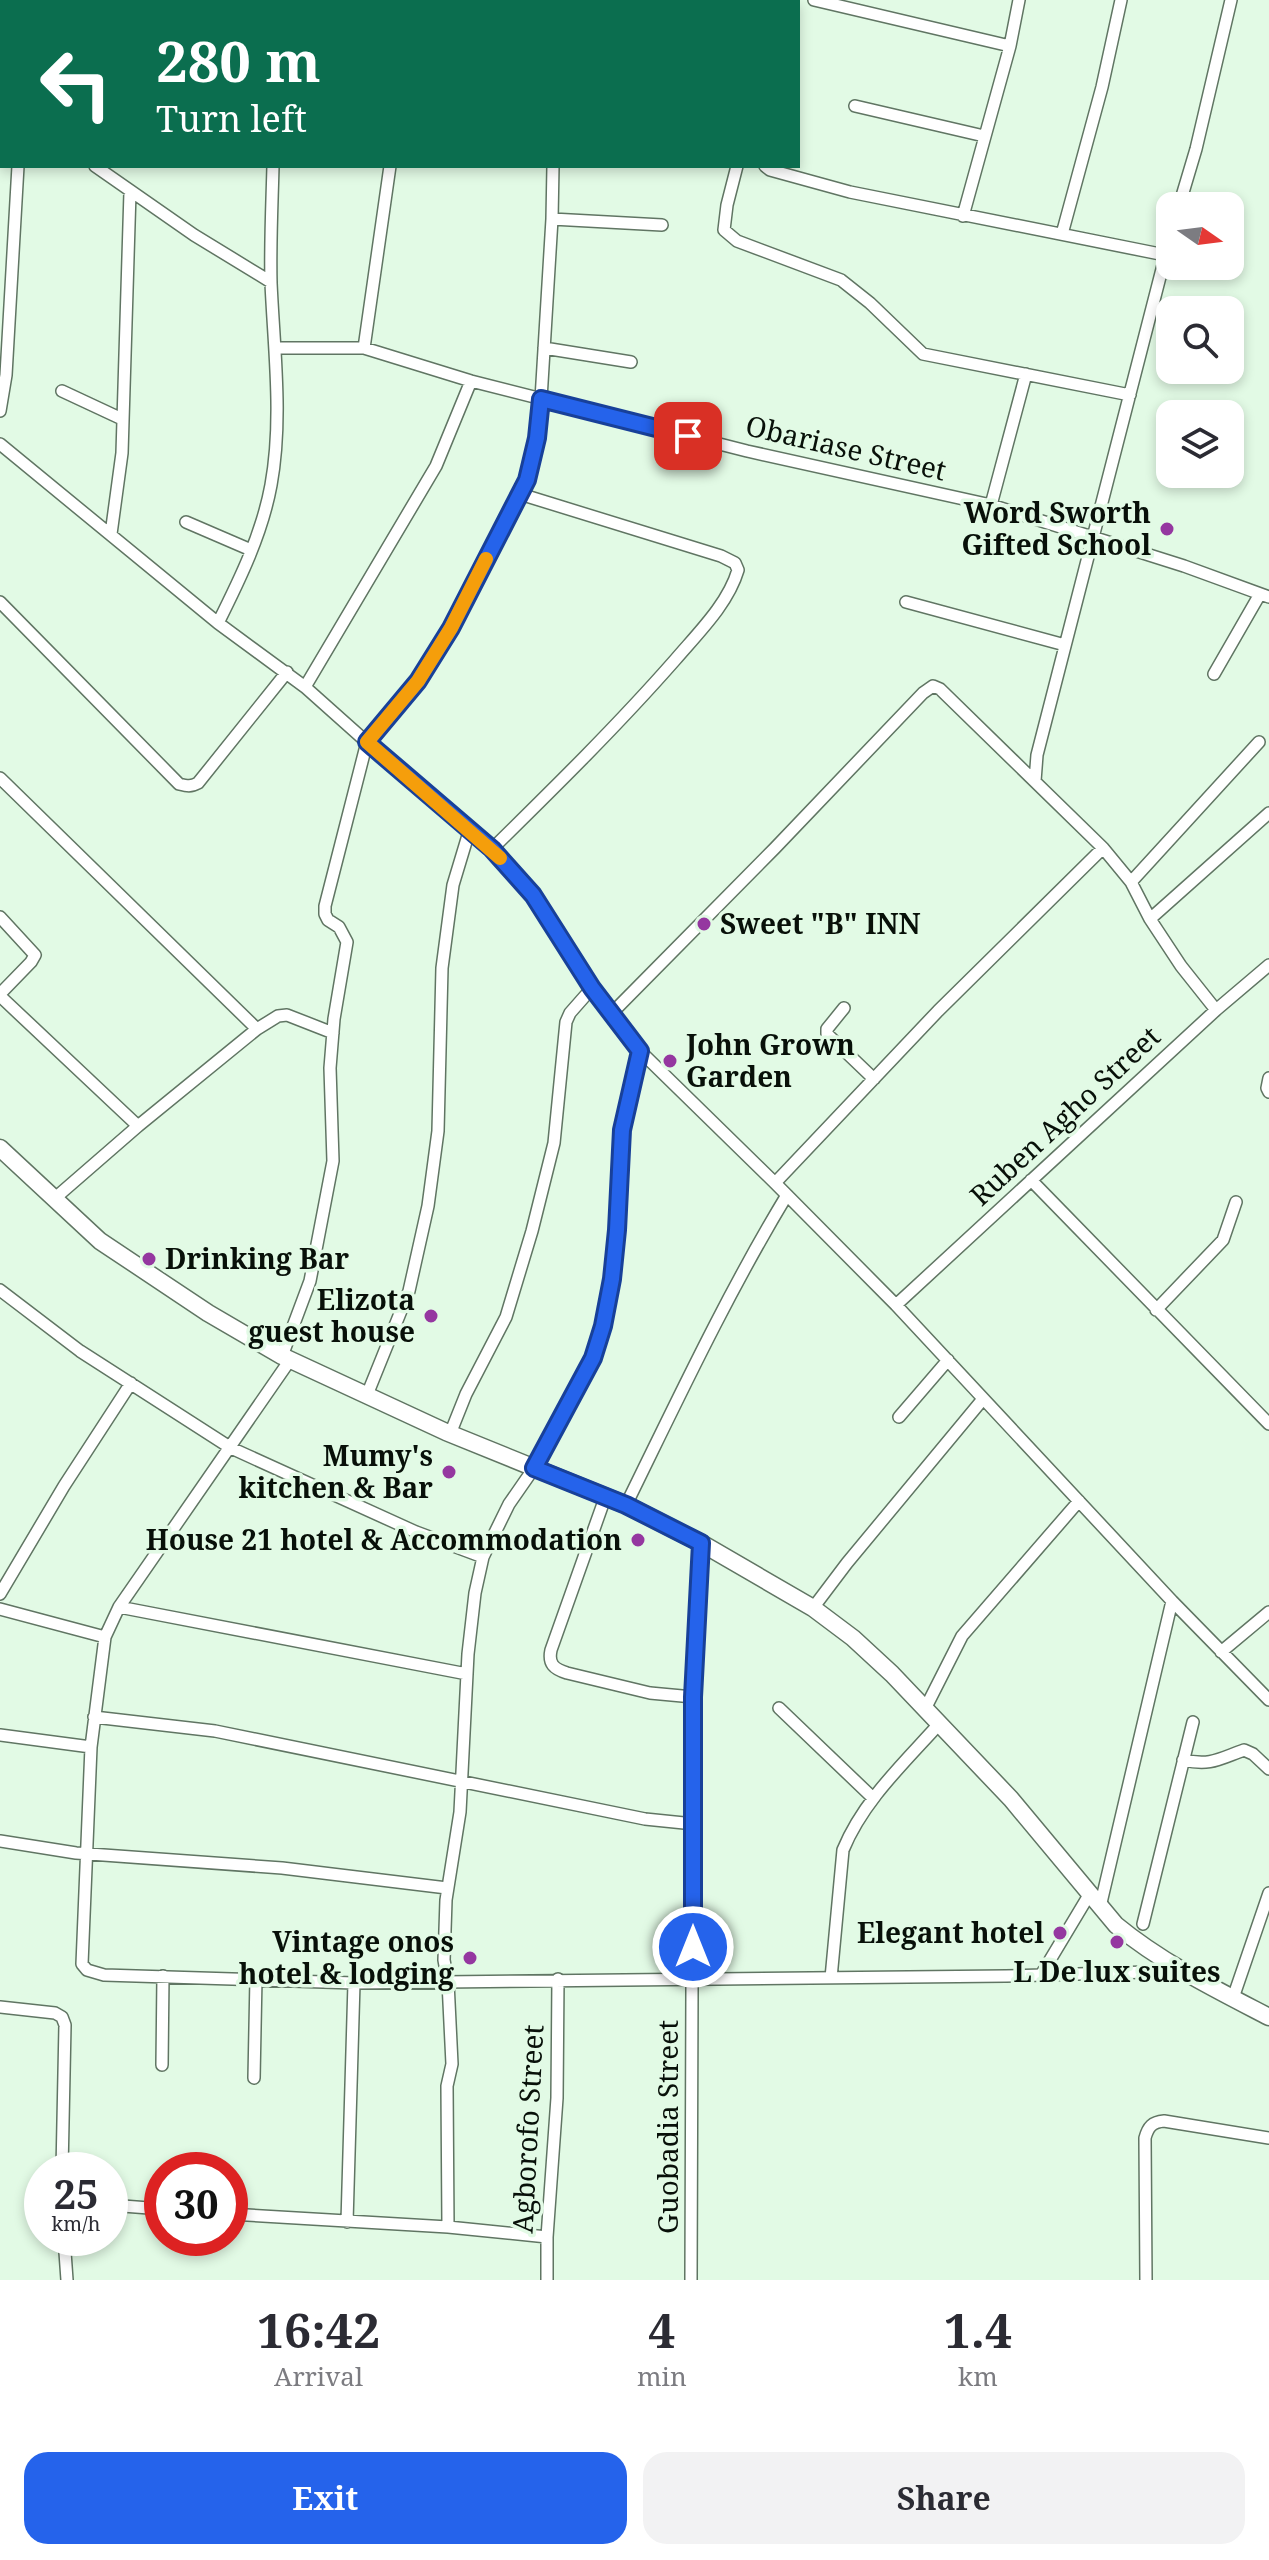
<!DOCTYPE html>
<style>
:root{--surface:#fff;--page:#f2f2f3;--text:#2b2b33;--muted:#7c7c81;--accent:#2563eb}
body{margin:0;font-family:"Noto Serif",serif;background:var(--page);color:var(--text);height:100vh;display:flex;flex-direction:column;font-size:30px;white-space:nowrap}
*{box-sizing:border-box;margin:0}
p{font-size:26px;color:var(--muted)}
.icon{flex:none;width:44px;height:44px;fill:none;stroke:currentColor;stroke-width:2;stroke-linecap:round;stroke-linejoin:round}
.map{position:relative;height:2280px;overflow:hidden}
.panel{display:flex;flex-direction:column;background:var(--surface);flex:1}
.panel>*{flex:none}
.guide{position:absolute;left:0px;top:0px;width:800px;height:168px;box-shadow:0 4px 12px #0003;background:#0b6e4f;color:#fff;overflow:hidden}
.needle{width:52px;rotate:104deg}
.fabs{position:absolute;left:1156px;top:192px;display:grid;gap:16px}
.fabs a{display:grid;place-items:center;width:88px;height:88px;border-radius:16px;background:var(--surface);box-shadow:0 4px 12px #0003;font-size:40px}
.speed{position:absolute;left:24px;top:2152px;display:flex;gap:16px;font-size:40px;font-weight:700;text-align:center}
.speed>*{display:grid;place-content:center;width:104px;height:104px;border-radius:50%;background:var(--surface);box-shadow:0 4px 12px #0003;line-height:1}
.speed small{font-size:20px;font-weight:400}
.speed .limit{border:12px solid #d22;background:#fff;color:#111}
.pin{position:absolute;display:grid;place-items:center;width:68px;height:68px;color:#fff;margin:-34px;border-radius:16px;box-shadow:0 4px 12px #0006}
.me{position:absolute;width:88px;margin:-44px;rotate:0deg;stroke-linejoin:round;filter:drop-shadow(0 0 6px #0008)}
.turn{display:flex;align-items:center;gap:28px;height:168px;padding:0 24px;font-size:36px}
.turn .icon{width:104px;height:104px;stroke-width:2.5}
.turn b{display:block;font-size:56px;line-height:68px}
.eta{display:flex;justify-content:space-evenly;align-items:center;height:136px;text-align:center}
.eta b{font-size:48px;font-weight:700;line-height:56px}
.action{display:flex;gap:16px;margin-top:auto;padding:16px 24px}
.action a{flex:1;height:92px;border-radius:24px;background:var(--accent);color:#fff;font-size:32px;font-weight:700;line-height:92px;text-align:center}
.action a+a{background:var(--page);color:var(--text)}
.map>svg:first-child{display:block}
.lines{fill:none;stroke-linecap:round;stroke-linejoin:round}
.street-casing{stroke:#607563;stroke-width:14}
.secondary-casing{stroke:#607563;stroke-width:19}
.street{stroke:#fff;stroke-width:11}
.secondary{stroke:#fff;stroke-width:16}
.route-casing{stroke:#184099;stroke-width:20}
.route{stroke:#2563eb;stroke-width:14}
.slow{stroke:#f59e0b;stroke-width:14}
.poi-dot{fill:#9537a0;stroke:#e2fae5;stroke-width:3}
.labels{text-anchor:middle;stroke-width:7;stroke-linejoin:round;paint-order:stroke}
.street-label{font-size:28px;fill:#081009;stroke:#e2fae5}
.poi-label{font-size:28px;font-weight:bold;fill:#081009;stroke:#e2fae5;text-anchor:end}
</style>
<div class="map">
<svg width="1269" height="2280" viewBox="0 0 1269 2280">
<rect width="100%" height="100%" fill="#e2fae5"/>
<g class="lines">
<!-- street casing -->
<g class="street-casing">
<path id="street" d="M 34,0 L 37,2
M 230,0 L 232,2
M 814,0 L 1010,46
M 139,2 L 139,0
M 276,2 L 276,0
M 342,2 L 374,0
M 555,2 L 555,0
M 0,97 L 2,98
M 855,106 L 984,136
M 95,166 L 194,235 L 271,282
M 737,166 L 727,205 L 724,230 L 737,241 L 841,280 L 870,303 L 923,354 L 1130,395
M 765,166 L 770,170 L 850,192 L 1165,255
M 1179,206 L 1196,149 L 1231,0
M 963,216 L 1010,46 L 1019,0
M 552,219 L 662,225
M 1062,234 L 1102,87 L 1121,0
M 275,348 L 364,348 L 471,381 L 747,451 L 991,505 L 1184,566 L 1269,597
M 364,348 L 390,166
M 544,348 L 631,362
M 62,391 L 122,419
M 0,411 L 6,375 L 18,166
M 0,444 L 218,623 L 305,687 L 426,795 L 492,849 L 533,895 L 592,988 L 640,1051 L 775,1183 L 896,1305 L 1172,1601 L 1269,1700
M 991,505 L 1026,374
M 186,522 L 251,550
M 111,534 L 122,453 L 130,192
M 0,602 L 179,784 C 187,786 191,787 198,783 L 287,672
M 906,602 L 1065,645
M 218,623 C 240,579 262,534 271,485 C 283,419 274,350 271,283 C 270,244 272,205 273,166
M 1214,674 L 1260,594
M 305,687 L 436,466 L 471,381
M 0,778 L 257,1029
M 1035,781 L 1037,755 L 1170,238
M 492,849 C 555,787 617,726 675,660 C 698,633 728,604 738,570 L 735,563 L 721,556 L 520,494
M 1131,882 L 1259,742
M 0,917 L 35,955 L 31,962 L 0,994
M 1150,919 L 1269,813
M 0,996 L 138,1126
M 844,1008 L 827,1029 L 827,1034 L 874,1079
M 611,1014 L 775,848 L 923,693 L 933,686 L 940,689 L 1103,848 L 1131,882 L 1150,919 L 1181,966 L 1216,1010
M 1269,1078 L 1267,1088 L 1269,1092
M 1031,1180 L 1269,1424
M 775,1183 L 938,1011 L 1103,848
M 54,1199 L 138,1126 L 257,1029 L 278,1016 L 287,1015 L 333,1033
M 0,1290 L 80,1351 L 231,1448 L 416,1532 L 483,1557
M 896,1305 L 1216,1010 L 1269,965
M 1156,1310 L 1223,1240 L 1236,1202
M 282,1356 L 310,1281 L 333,1161 L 330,1068 L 334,1019 L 347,942 L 339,927 L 328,920 L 325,914 L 325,906 L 367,742 L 418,681 L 451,628 L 527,480 L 537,438 L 541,399 L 552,219 L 553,166
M 290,1360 L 119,1607 L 105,1637 L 91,1747 L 82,1964 L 87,1970 L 104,1975 L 354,1983 L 1006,1976 L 1183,1971
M 367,1395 L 409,1291 L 428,1206 L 438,1131 L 442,968 L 453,885 L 469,832
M 899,1417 L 948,1360
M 450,1434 L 466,1394 L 506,1317 L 532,1231 L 554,1143 L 566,1022 L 570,1013 L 592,988
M 605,1498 L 551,1650 C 548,1664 554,1669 567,1673 L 650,1693 L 693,1697
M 626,1505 C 677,1401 727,1294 787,1195
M 0,1594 L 64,1486 L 131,1383
M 119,1607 L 467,1674
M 813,1608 L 847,1563 L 983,1399
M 0,1609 L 105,1637
M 1221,1652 L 1269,1612
M 779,1708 L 873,1798
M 925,1709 L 962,1636 L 1079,1501
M 94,1717 L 215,1731 L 645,1819 L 694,1824
M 0,1735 L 91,1747
M 1183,1760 C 1211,1766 1219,1759 1244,1750 L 1253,1754 L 1269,1769
M 0,1841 L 76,1853 L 282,1868 L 447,1888
M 1100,1907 L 1172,1601
M 1143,1924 L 1193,1722
M 1041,1975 L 1089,1895
M 831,1978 L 843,1850 C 863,1801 904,1763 939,1724
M 1233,1998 L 1269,1893
M 0,2007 L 55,2013 L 62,2017 L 65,2025 L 62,2170
M 162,2065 L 163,1976
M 254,2078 L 256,1978
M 110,2205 L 162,2209
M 230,2214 L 448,2227 L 547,2237
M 347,2222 L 354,1983
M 448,2227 L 447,2086 L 452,2064 L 448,1982 L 444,1960 L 446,1900 L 460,1812 L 468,1654 L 475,1593 L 483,1557 L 509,1504 L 534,1468 L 593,1358 L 612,1279 L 617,1230 L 622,1130 L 640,1051
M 64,2238 L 67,2280
M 547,2280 L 547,2237 L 557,2098 L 558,1979
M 691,2280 L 693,1697 L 701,1543
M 1146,2280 L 1145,2138 C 1148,2127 1152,2122 1164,2121 L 1269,2138"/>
</g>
<!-- secondary casing -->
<g class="secondary-casing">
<path id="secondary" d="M 0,1148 L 100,1241 L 208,1313 L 282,1356 L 446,1432 L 626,1505 L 701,1543 L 813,1608 L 853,1638 L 892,1674 L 1011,1799 L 1116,1925 C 1162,1963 1217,1990 1269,2017"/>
</g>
<!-- street -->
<use href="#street" class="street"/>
<!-- secondary -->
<use href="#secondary" class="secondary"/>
</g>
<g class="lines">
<!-- route casing -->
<g class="route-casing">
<path id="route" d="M 688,436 L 541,399 L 537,438 L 527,480 L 451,628 L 418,681 L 367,742 L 492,849 L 533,895 L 592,988 L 640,1051 L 622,1130 L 617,1230 L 612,1279 L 603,1326 L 593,1358 L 534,1468 L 626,1505 L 701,1543 L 693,1697 L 693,1947"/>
</g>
<!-- route -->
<use href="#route" class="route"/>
<!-- slow -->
<path class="slow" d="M 486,559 L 451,628 L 418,681 L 367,742 L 500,858"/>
</g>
<!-- markers -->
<g class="poi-dot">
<circle cx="1167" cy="529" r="8"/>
<circle cx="704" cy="924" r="8"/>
<circle cx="670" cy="1061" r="8"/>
<circle cx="149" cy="1259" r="8"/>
<circle cx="431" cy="1316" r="8"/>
<circle cx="449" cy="1472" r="8"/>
<circle cx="638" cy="1540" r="8"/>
<circle cx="1060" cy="1933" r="8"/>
<circle cx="1117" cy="1942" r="8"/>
<circle cx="470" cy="1958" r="8"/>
</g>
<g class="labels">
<!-- street labels -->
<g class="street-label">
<text transform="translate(846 448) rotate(13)" y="10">Obariase Street</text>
<text transform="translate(1065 1116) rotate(-43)" y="10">Ruben Agho Street</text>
<text transform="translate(668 2127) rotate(-90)" y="10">Guobadia Street</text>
<text transform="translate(528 2129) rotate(-87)" y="10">Agborofo Street</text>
</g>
<!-- poi labels -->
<g class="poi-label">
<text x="1151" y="523">Word Sworth<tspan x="1151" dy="32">Gifted School</tspan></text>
<text x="720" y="934" text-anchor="start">Sweet "B" INN</text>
<text x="686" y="1055" text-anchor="start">John Grown<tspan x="686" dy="32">Garden</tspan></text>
<text x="165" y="1269" text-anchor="start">Drinking Bar</text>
<text x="415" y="1310">Elizota<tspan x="415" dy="32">guest house</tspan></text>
<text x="433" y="1466">Mumy's<tspan x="433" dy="32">kitchen &amp; Bar</tspan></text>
<text x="622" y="1550">House 21 hotel &amp; Accommodation</text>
<text x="1044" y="1943">Elegant hotel</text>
<text x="454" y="1952">Vintage onos<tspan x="454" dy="32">hotel &amp; lodging</tspan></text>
<text x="1117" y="1982" text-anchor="middle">L De lux suites</text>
</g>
</g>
</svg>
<div class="fabs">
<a><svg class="needle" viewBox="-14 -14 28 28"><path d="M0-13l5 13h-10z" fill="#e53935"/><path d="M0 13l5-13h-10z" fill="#7c7c81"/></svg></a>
<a><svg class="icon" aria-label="search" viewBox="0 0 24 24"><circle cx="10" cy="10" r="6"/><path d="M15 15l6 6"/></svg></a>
<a><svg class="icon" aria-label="layers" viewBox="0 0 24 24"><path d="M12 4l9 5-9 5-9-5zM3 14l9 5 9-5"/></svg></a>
</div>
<div class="speed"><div>25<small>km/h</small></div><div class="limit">30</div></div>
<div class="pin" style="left:688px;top:436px;background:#d93025"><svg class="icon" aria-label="arrive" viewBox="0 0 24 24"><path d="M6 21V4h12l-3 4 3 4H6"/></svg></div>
<svg class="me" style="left:693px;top:1947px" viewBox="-20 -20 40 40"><circle r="17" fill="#2563eb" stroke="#fff" stroke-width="3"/><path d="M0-11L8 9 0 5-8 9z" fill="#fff"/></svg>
<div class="guide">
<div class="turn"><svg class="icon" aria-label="left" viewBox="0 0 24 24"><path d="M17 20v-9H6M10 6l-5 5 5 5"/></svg><div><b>280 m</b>Turn left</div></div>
</div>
</div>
<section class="panel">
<div class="eta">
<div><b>16:42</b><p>Arrival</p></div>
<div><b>4</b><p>min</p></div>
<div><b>1.4</b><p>km</p></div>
</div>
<div class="action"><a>Exit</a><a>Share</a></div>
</section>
